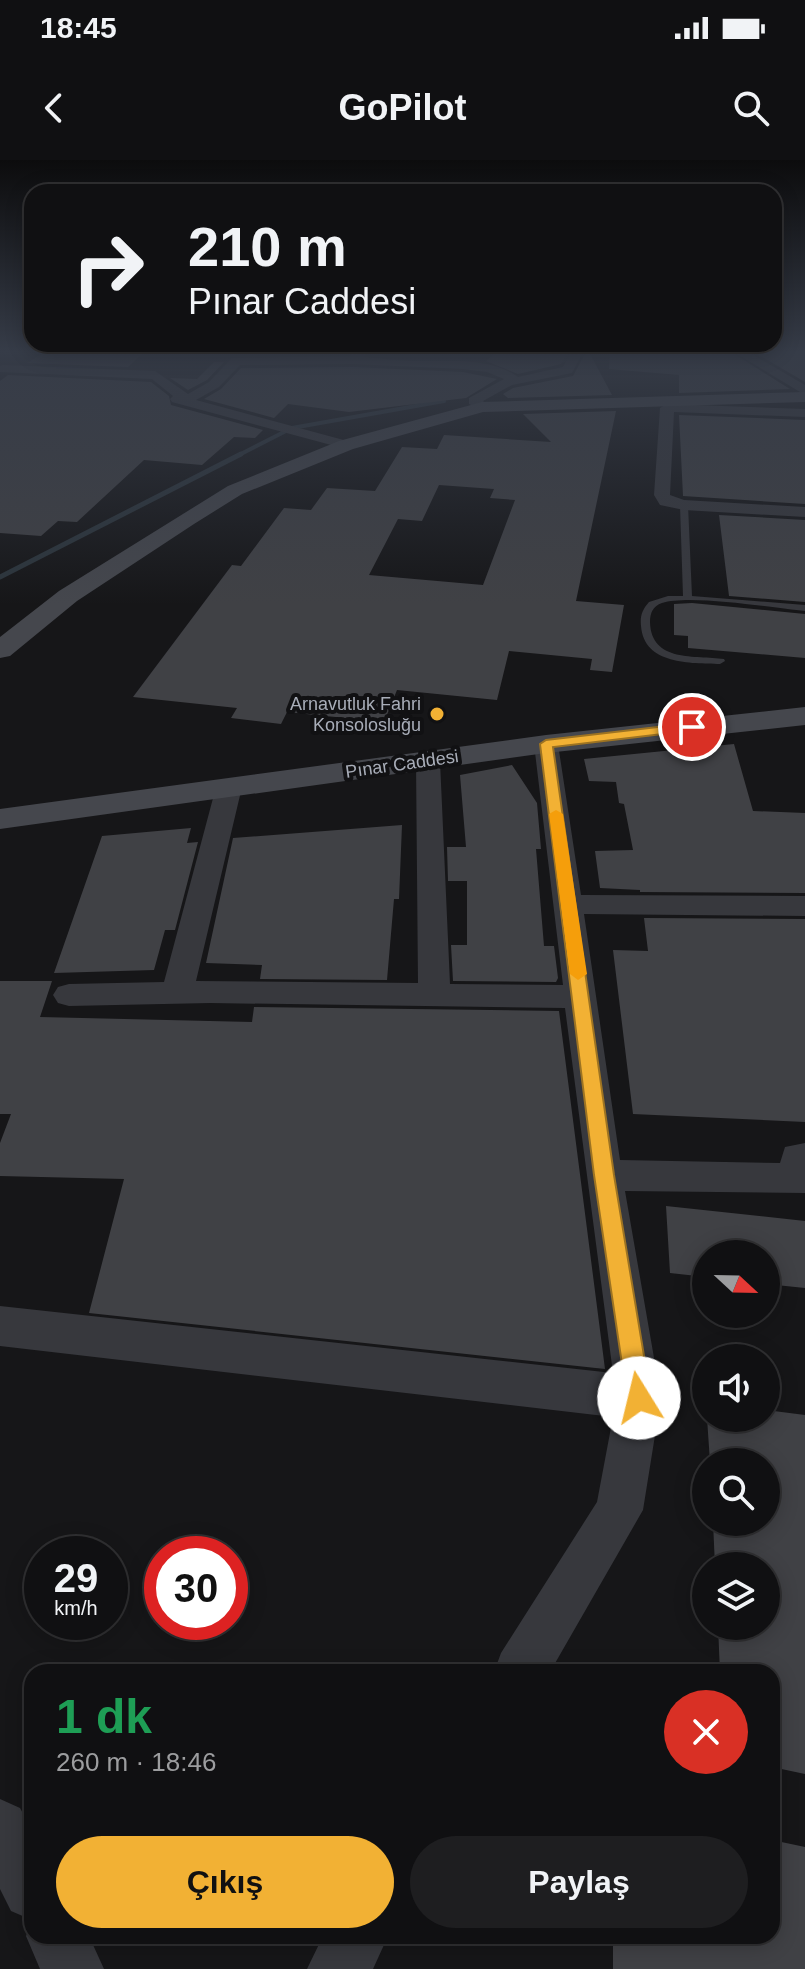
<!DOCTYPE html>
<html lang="tr">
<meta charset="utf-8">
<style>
:root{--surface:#101012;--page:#1e1e20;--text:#f1f3f6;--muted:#9c9d9f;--line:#303032;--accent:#f2b134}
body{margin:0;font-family:Helvetica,sans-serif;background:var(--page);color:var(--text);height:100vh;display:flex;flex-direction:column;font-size:30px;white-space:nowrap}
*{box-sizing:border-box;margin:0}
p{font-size:26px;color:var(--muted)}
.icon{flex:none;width:44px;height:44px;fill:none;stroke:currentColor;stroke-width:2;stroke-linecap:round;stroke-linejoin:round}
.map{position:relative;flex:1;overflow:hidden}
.sheet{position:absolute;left:24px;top:1504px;width:756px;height:280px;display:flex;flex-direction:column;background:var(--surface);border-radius:24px;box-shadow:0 4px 20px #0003,0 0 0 2px var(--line)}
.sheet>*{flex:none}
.guide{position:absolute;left:24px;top:24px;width:758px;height:168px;border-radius:24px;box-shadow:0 4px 20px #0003,0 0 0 2px var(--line);background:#101012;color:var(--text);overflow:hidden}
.needle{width:52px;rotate:112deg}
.tools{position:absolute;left:692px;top:1080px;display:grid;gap:16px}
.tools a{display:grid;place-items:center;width:88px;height:88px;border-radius:50%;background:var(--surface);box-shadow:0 4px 20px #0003,0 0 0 2px var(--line);font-size:40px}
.speed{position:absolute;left:24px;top:1376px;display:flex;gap:16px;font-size:40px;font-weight:700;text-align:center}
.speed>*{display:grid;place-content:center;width:104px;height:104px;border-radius:50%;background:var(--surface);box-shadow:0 4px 20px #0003,0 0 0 2px var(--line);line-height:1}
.speed small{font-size:20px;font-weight:400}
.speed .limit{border:12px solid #d22;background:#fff;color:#111}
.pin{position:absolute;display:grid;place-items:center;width:68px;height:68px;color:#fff;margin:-34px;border:4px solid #fff;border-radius:50%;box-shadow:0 2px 8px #0007}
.me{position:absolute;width:88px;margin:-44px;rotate:351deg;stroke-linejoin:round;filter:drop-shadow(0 0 6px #0008)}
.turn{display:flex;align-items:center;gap:28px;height:168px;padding:0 32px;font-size:36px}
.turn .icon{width:104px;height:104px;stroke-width:2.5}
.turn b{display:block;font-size:56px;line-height:68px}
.round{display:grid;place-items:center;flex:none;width:84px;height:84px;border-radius:42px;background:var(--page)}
.summary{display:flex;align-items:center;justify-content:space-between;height:136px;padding:0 32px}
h1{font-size:48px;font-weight:800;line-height:60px;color:#1e9e55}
.button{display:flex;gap:16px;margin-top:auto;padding:16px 32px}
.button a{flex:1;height:92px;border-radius:48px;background:var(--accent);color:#111;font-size:32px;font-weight:800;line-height:92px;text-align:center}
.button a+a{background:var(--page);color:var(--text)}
.status{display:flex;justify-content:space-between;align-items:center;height:56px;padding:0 40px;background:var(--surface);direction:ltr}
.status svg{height:22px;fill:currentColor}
header{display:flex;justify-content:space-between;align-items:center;height:104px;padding:0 32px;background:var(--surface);font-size:36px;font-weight:800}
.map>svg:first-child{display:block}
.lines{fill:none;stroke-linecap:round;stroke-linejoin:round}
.stream-far1{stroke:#2c353c;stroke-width:4}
.stream{stroke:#2c353c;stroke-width:5}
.building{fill:#404145;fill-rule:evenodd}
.lane{fill:#37383d;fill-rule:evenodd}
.street{fill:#37383d;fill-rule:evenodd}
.secondary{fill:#45474d;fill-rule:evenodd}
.route{fill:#f2b134;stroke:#9d7322;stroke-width:2}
.slow{fill:#f59e0b}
.poi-dot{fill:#f2b134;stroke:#111113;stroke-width:3}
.labels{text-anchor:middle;stroke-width:8;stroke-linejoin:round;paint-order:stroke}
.far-poi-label{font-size:18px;fill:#a8adb8;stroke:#111113;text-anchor:end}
.far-street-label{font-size:18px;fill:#a8adb8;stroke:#111113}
</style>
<div class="status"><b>18:45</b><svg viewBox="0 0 49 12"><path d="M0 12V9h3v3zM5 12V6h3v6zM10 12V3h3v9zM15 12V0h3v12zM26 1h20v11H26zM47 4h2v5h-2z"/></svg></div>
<header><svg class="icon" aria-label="back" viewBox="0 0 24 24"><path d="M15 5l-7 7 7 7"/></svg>GoPilot<svg class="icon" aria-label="search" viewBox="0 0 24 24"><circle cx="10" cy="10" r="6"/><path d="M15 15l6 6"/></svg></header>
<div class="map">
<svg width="805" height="1809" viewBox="0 0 805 1809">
<rect width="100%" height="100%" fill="#161618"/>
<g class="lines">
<!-- stream-far1 -->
<path class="stream-far1" d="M 553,202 L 564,200 L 569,192
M 292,268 L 444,241
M 237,296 L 284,272"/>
<!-- stream -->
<path class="stream" d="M 0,417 L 241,294"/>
</g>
<!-- building -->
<path class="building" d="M 45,192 L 90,192 L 142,194 L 128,207 L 27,203 Z
M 497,192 L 568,192 L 561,204 L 518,214 L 486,201 Z
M 586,192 L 589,192 L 612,235 L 508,238 L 503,234 L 513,228 L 573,216 Z
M 610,192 L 731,192 L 790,229 L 679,233 L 679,215 L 609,209 Z
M 754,192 L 805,192 L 805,222 Z
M 214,202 L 224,202 L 207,220 L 188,230 L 170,218 L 197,219 Z
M 353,207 L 463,212 L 497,219 L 466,238 L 349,252 L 288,244 L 274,258 L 204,239 L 221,229 L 241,208 Z
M 8,215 L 151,222 L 169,236 L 171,245 L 263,270 L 255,278 L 234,277 L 202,305 L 144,300 L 77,362 L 58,361 L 41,376 L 0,373 L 0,221 Z
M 616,251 L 576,441 L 624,445 L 612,512 L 590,510 L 592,499 L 509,491 L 497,540 L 397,530 L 384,562 L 287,552 L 281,564 L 231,558 L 237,548 L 133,537 L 232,405 L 241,406 L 284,348 L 311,350 L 327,328 L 375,331 L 402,287 L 437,289 L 444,275 L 551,282 L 523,254 ZM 439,325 L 494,329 L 490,338 L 515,340 L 483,425 L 369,415 L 398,359 L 422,361 Z
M 679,255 L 805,260 L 805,344 L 683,336 Z
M 719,355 L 805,360 L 805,442 L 729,436 Z
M 692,443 L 805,454 L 805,498 L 688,488 L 688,476 L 674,475 L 674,444 Z
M 734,584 L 753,651 L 805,653 L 805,733 L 640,732 L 640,730 L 600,728 L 595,691 L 633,690 L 624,644 L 619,643 L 616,622 L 589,621 L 584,599 Z
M 512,605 L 537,643 L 541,689 L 536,689 L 544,786 L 554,786 L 558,818 L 556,822 L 453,821 L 451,785 L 467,785 L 467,721 L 448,721 L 447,687 L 466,687 L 460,615 Z
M 402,665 L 399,739 L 394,739 L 387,820 L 260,819 L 262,805 L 206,803 L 233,678 Z
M 191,668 L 187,683 L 198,682 L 175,770 L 165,770 L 154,810 L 54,813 L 102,676 Z
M 644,758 L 805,759 L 805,962 L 633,954 L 613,790 L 648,791 Z
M 0,821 L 52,821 L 40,857 L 252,862 L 254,847 L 559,851 L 605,1209 L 89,1153 L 124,1019 L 0,1016 L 0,983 L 11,954 L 0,954 Z
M 666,1046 L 805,1061 L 805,1128 L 766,1124 L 766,1094 L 706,1094 L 706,1117 L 670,1113 Z
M 766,1250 L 805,1255 L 805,1614 L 772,1607 L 772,1512 L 720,1512 L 718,1466 L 766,1466 L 766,1406 L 715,1406 L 713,1362 L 766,1362 L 766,1302 L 710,1302 L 707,1258 L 766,1258 Z
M 772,1680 L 805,1687 L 805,1809 L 613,1809 L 613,1776 L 772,1776 Z"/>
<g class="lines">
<!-- lane -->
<path class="lane" d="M 684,343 L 688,345 L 692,436 L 805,445 L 805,451 C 772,448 691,434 662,443 C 653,446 650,453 650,462 C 651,503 696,495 724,499 L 725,501 L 720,504 C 691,503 644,505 641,466 C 640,456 642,450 649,442 L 668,436 L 683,436 L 680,345 Z"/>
<!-- street -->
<path class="street" d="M 355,192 L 368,192 L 364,197 C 380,198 397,201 414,201 C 448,202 489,196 518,217 L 563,207 L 571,192 L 583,192 L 572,213 L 512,225 L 483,241 L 489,247 L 482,251 L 469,244 L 469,238 L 504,219 L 487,212 L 463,209 L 353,204 L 240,205 L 219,227 L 196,240 L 351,282 L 351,288 L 346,289 L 172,242 L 170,239 L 173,236 L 152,219 L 0,212 L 0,206 L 3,205 L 155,211 L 188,234 L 209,222 L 232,198 L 350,196 Z
M 734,192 L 748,192 L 805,225 L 805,235 Z
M 667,244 L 805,249 L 805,257 L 674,252 L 670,335 L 684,340 L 805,347 L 805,357 L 684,350 L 660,345 L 654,335 L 660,248 Z
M 546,577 L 555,579 L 558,584 L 581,735 L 805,736 L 805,756 L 584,754 L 620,1000 L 780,1003 L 785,987 L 805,983 L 805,1033 L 625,1031 L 661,1238 L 643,1350 L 550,1512 L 494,1512 L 501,1493 L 597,1342 L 613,1257 L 0,1186 L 0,1146 L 613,1213 L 565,848 L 210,843 L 69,846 L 58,843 L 53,835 L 58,827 L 69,824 L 164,822 L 216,627 L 220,622 L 238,622 L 242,627 L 196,821 L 418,823 L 416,601 L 419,596 L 437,596 L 440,601 L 450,824 L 563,825 L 534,584 L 537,579 Z
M 0,1639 L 20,1648 L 32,1670 L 32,1760 L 11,1751 L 0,1729 Z
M 32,1761 L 32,1776 L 89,1776 L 104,1809 L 40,1809 L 26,1776 Z
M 323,1776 L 388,1776 L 373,1809 L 307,1809 Z"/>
<!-- secondary -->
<path class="secondary" d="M 805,232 L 805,242 L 483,252 L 353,289 L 242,334 L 194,364 L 77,441 L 10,496 L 0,498 L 0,477 L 59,431 L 228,326 L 339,281 L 482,242 Z
M 805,547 L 805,565 L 546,593 L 0,669 L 0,649 L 546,575 Z"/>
</g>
<!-- sky -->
<linearGradient id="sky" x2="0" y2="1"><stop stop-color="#0c0c0d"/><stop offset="0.43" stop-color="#363c48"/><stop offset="1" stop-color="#363c48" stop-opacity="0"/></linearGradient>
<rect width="805" height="445" fill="url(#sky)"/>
<!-- route -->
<path class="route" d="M 692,563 L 698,567 L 696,570 L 553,587 L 614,1015 L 651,1238 L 647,1246 L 639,1250 L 630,1246 L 627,1238 L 594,1015 L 540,584 L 546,580 Z"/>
<!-- slow -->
<path class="slow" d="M 556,650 L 563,654 L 587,814 L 578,820 L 570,814 L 549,654 Z"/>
<!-- markers -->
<circle class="poi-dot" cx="437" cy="554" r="8"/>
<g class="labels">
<!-- far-poi labels -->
<g class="far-poi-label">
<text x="421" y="550">Arnavutluk Fahri<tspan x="421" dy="21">Konsolosluğu</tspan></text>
</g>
<!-- far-street labels -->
<g class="far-street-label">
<text transform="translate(402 604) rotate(-8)" y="6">Pınar Caddesi</text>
</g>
</g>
</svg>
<div class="tools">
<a><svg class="needle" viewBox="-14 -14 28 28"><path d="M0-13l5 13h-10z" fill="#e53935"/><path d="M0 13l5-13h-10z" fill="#9c9d9f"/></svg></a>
<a><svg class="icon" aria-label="sound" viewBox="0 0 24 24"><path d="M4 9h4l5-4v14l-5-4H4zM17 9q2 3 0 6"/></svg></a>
<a><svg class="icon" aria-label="search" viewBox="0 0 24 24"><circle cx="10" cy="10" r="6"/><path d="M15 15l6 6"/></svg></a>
<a><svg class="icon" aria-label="layers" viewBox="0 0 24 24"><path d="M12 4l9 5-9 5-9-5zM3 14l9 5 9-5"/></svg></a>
</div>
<div class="speed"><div>29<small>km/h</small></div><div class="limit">30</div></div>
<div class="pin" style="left:692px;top:567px;background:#d93025"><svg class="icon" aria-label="arrive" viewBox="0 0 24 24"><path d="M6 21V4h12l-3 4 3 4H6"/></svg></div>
<svg class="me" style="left:639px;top:1238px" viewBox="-20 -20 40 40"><circle r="19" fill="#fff"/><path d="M0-13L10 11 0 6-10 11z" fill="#f2b134"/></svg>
<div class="guide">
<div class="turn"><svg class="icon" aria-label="right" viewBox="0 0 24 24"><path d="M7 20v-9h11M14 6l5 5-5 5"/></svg><div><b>210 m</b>Pınar Caddesi</div></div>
</div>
<section class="sheet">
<div class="summary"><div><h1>1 dk</h1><p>260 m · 18:46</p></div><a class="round" style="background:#d93025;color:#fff"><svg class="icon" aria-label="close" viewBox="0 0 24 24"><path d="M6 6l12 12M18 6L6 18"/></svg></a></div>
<div class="button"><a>Çıkış</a><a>Paylaş</a></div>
</section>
</div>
